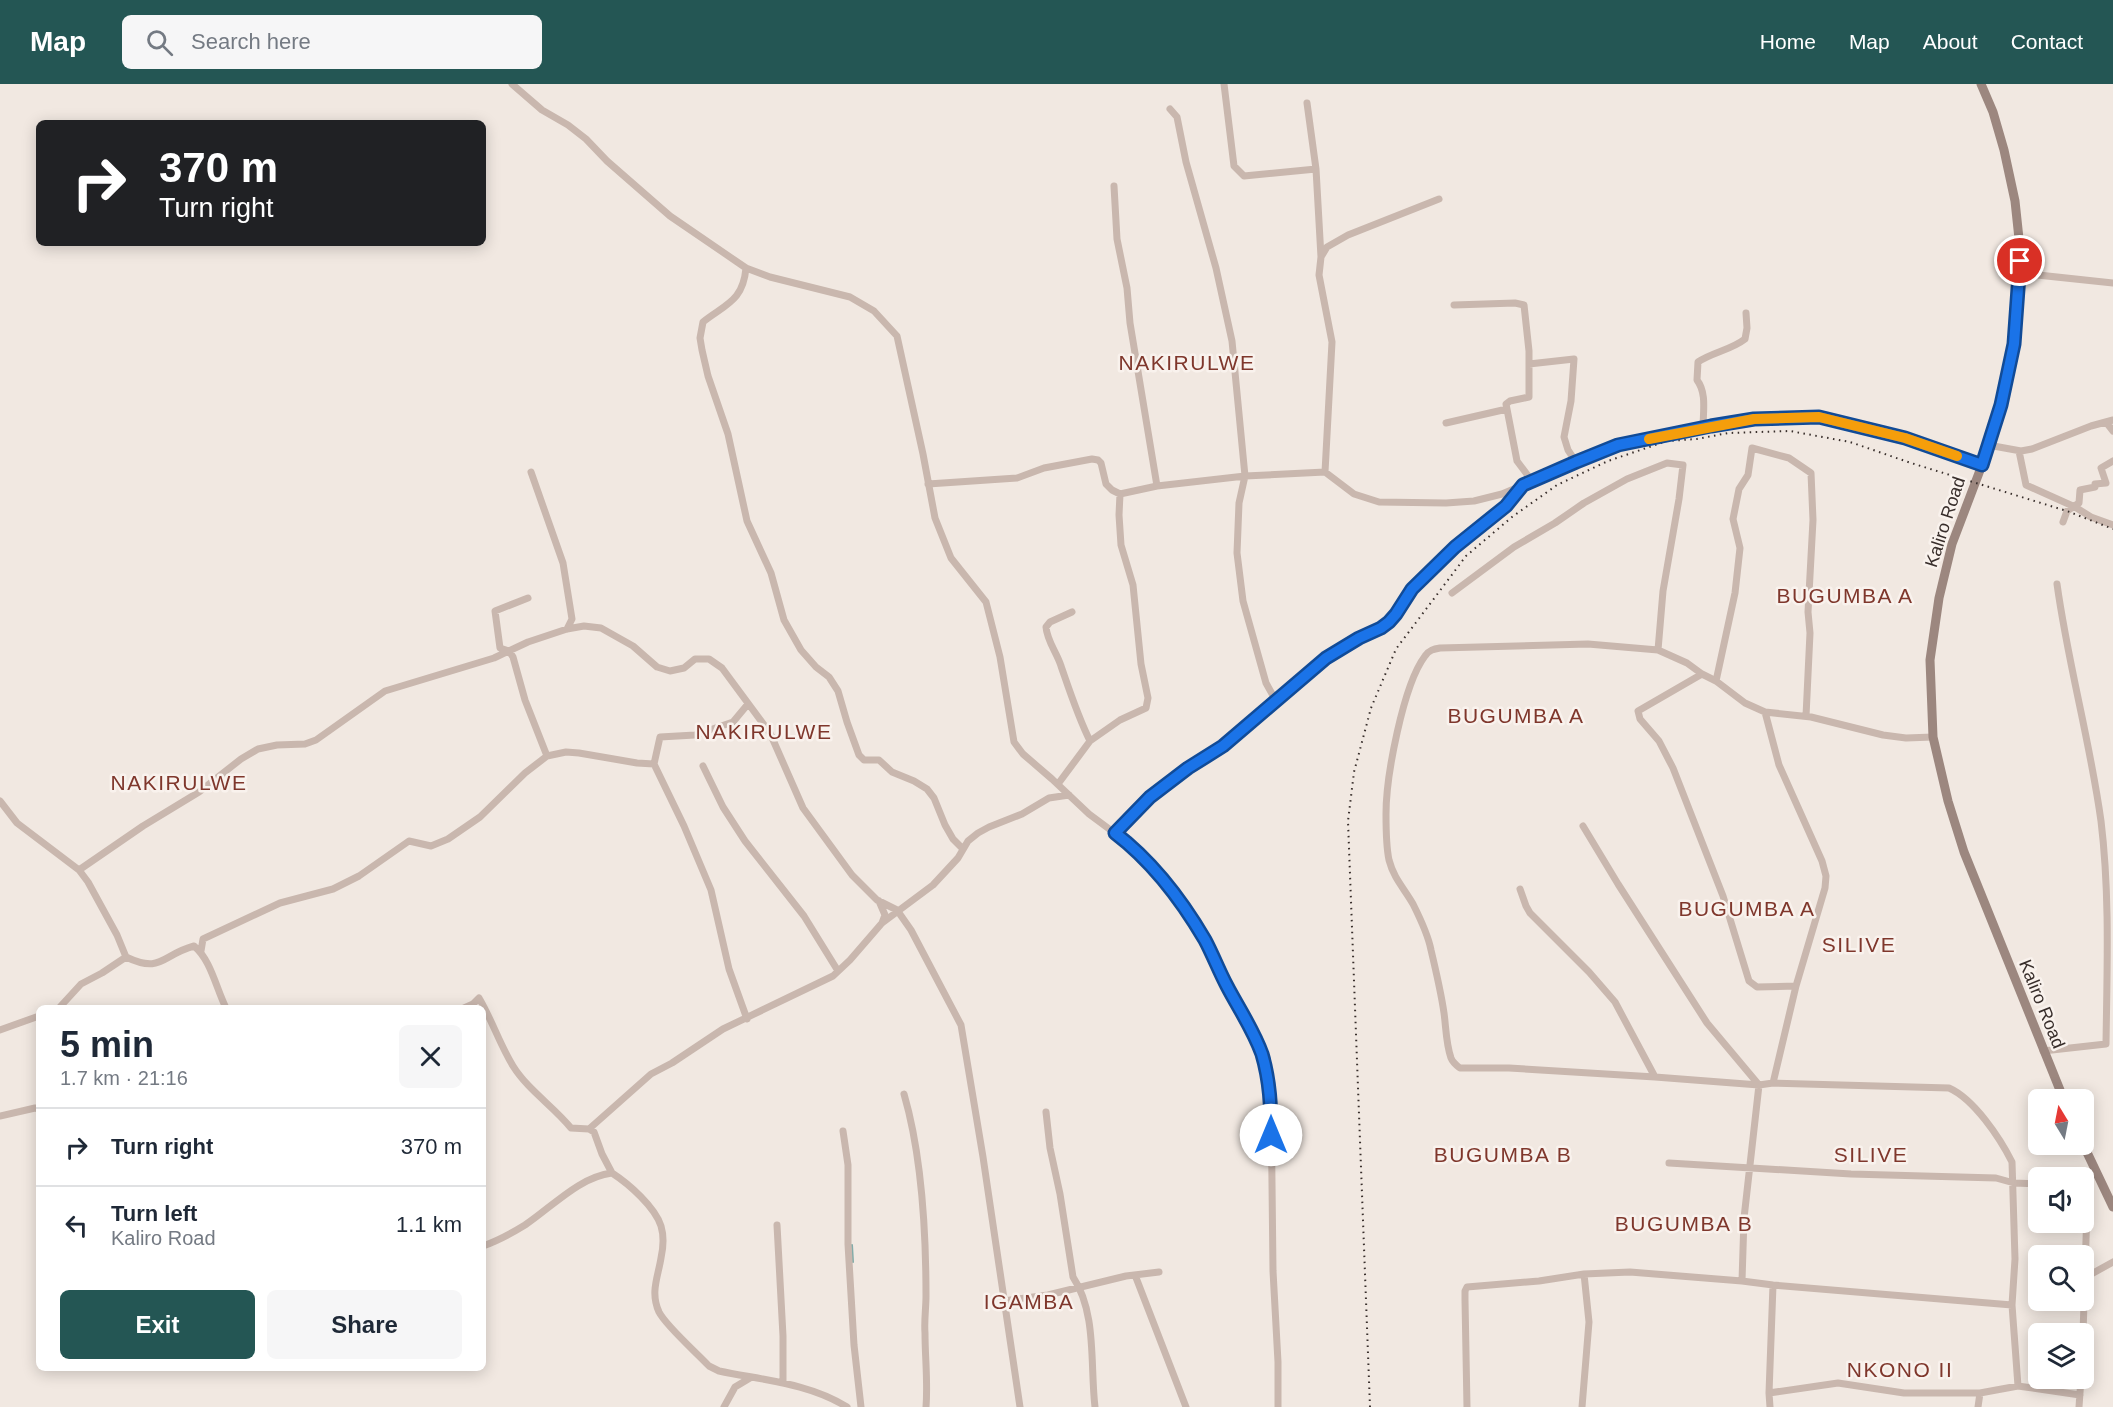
<!DOCTYPE html>
<meta charset="utf-8">
<style>
:root{--surface:#fff;--page:#f6f6f7;--text:#1f2937;--muted:#747a83;--line:#e0e1e3;--accent:#245654}
body{margin:0;font-family:Helvetica,sans-serif;background:var(--page);color:var(--text);height:100vh;display:flex;flex-direction:column;font-size:22px;white-space:nowrap}
*{box-sizing:border-box;margin:0}
p{font-size:20px;color:var(--muted)}
.icon{flex:none;width:33px;height:33px;fill:none;stroke:currentColor;stroke-width:2;stroke-linecap:round;stroke-linejoin:round}
.map{position:relative;flex:1;overflow:hidden}
.details{position:absolute;left:36px;top:921px;width:450px;height:366px;display:flex;flex-direction:column;background:var(--surface);border-radius:9px;box-shadow:0 3px 15px #0003}
.details>*{flex:none}
.top-card{position:absolute;left:36px;top:36px;width:450px;height:126px;border-radius:9px;box-shadow:0 3px 15px #0003;background:#202124;color:#fff;overflow:hidden}
.needle{width:39px;rotate:350deg}
.fabs{position:absolute;left:2028px;top:1005px;display:grid;gap:12px}
.fabs a{display:grid;place-items:center;width:66px;height:66px;border-radius:9px;background:var(--surface);box-shadow:0 3px 15px #0003;font-size:30px}
.pin{position:absolute;display:grid;place-items:center;width:51px;height:51px;color:#fff;margin:-26px;border:3px solid #fff;border-radius:50%;box-shadow:0 2px 6px #0007}
.me{position:absolute;width:66px;margin:-33px;rotate:0deg;stroke-linejoin:round;filter:drop-shadow(0 0 4px #0008)}
.turn{display:flex;align-items:center;gap:21px;height:126px;padding:0 24px;font-size:27px}
.turn .icon{width:78px;height:78px;stroke-width:2.5}
.turn b{display:block;font-size:42px;line-height:51px}
.round{display:grid;place-items:center;flex:none;width:63px;height:63px;border-radius:9px;background:var(--page)}
.summary{display:flex;align-items:center;justify-content:space-between;height:102px;padding:0 24px}
h1{font-size:36px;font-weight:800;line-height:45px}
.action{display:flex;gap:12px;margin-top:auto;padding:12px 24px}
.action a{flex:1;height:69px;border-radius:9px;background:var(--accent);color:#fff;font-size:24px;font-weight:800;line-height:69px;text-align:center}
.action a+a{background:var(--page);color:var(--text)}
ul{padding:0;list-style:none}
li{display:flex;align-items:center;gap:18px;height:78px;padding:0 24px;border-top:2px solid var(--line)}
li div{flex:1}
li b{display:block;font-size:22px}
li em{font-style:normal}
header{display:flex;align-items:center;gap:36px;box-sizing:border-box;height:84px;padding:0 30px;background:var(--accent);color:#fff}
header strong{font-size:28px}
nav{display:flex;gap:33px;margin-inline-start:auto;font-size:21px}
.search{width:420px;height:54px;background:var(--page);display:flex;align-items:center;gap:15px;box-sizing:border-box;padding:0 21px;border-radius:9px;color:var(--muted);font-size:22px}
.map>svg:first-child{display:block}
.lines{fill:none;stroke-linecap:round;stroke-linejoin:round}
.stream{stroke:#82aca9;stroke-width:2}
.minor{stroke:#c9b7ae;stroke-width:7}
.secondary{stroke:#9c877f;stroke-width:9}
.rail{stroke:#382e2b;stroke-width:2;stroke-dasharray:1.5 4.5;stroke-linecap:butt}
.route-casing{stroke:#114b97;stroke-width:15}
.route{stroke:#1a73e8;stroke-width:10}
.slow{stroke:#f59e0b;stroke-width:10}
.labels{text-anchor:middle;stroke-width:5;stroke-linejoin:round;paint-order:stroke}
.street-label{font-size:18px;fill:#382e2b;stroke:#f9f2ed}
.quarter-label{font-size:21px;letter-spacing:1.5px;fill:#7f372c;stroke:#f9f2ed}
</style>
<header>
<strong>Map</strong>
<div class="search"><svg class="icon" aria-label="search" viewBox="0 0 24 24"><circle cx="10" cy="10" r="6"/><path d="M15 15l6 6"/></svg>Search here</div>
<nav><a>Home</a><a>Map</a><a>About</a><a>Contact</a></nav>
</header>
<div class="map">
<svg width="2113" height="1323" viewBox="0 0 2113 1323">
<rect width="100%" height="100%" fill="#f1e8e1"/>
<g class="lines">
<!-- stream -->
<path class="stream" d="M 852,1161 L 853,1178"/>
<!-- minor -->
<path class="minor" d="M 512,0 L 542,26 L 568,41 L 586,55 L 607,77 L 670,132 L 746,184 L 770,193 L 850,213 L 874,227 L 897,252 L 923,370 L 935,434 L 951,474 L 986,518 L 1000,573 L 1014,658 L 1023,670 L 1052,695 L 1089,730 L 1128,759 L 1168,799 L 1206,858 L 1226,901 L 1251,942 L 1262,972 L 1271,1012 L 1273,1187 L 1278,1278 L 1278,1323
M 1224,0 L 1234,82 L 1244,92 L 1316,85 L 1307,19
M 1170,25 L 1177,33 L 1186,78 L 1216,184 L 1232,257 L 1245,392 L 1239,419 L 1237,469 L 1243,517 L 1266,599 L 1276,617
M 1316,85 L 1321,173
M 1114,102 L 1117,155 L 1127,204 L 1130,239 L 1157,402
M 746,184 C 743,217 726,220 703,238 L 700,254 L 702,266 L 708,292 L 728,350 L 747,437 L 771,489 L 784,536 L 801,566 L 816,583 L 829,593 L 838,607 L 847,638 L 859,671 L 864,676 L 879,676 L 892,688 L 914,697 L 927,705 L 934,714 L 945,741 L 953,755 L 963,765
M 2019,189 L 2113,199
M 1454,221 L 1515,219 L 1524,221 L 1529,267 L 1529,313 L 1510,317 L 1506,320 L 1517,377 L 1532,397
M 1529,280 L 1574,275 L 1571,317 L 1564,353 L 1568,366 L 1576,378
M 2106,338 L 2113,347
M 1446,339 L 1507,325
M 1703,344 C 1703,328 1707,309 1697,296 L 1698,278 C 1713,268 1731,266 1745,255 L 1747,244 L 1746,229
M 1988,361 L 2021,367 L 2032,365 L 2091,342 L 2113,336
M 2019,367 L 2026,401 L 2075,423 L 2091,433 L 2113,441
M 531,388 L 563,479 L 572,535 L 567,545
M 1325,388 L 1332,258 L 1319,191 L 1321,173 L 1327,163 L 1348,151 L 1439,115
M 928,400 L 1017,394 L 1044,384 L 1092,375 L 1098,376 L 1101,379 L 1106,400 L 1112,406 L 1120,410 L 1157,402 L 1245,392 L 1325,388 L 1354,410 L 1379,418 L 1446,419 L 1474,417 L 1502,410 L 1618,361 L 1754,335 L 1819,333 L 1905,354 L 1982,381
M 2063,438 L 2067,427 L 2079,419 L 2080,406 L 2095,403 L 2095,400 L 2106,399 L 2101,384 L 2113,377
M 1452,509 L 1514,463 L 1555,439 L 1584,419 L 1627,395 L 1667,379 L 1683,381 L 1679,415 L 1663,507 L 1658,566
M 528,514 L 495,527 L 500,564 L 509,567 L 513,573 L 525,616 L 547,672
M 1072,528 L 1050,538 L 1046,543 C 1047,557 1057,569 1061,582 C 1070,608 1078,633 1090,657
M 1702,590 L 1638,627 L 1640,635 L 1659,657 L 1673,684 L 1723,812 L 1749,897 L 1757,903 L 1796,902
M 1716,597 L 1735,509 L 1740,464 L 1733,435 L 1739,405 L 1748,391 L 1752,364 L 1789,374 L 1811,389 L 1813,436 L 1808,528 L 1810,549 L 1806,632
M 1765,628 L 1779,681 L 1822,777 L 1826,792 L 1825,804 L 1796,902 L 1773,999
M 654,680 L 684,742 L 711,806 L 729,885 L 747,935
M 703,682 L 723,723 L 745,757 L 804,832 L 838,887
M 1058,700 L 1090,657 L 1120,636 L 1146,624 L 1148,614 L 1141,580 L 1133,501 L 1121,461 L 1119,431 L 1120,410
M 0,717 L 17,739 L 79,786 L 88,798 L 117,851 L 126,873 C 162,890 161,871 194,862 C 211,876 216,904 226,924
M 1583,742 L 1618,800 L 1707,939 L 1759,1001 L 1744,1134 L 1742,1197 L 1773,1201 L 2012,1221
M 1115,749 L 1150,713 L 1248,643 L 1326,574 L 1359,554 L 1381,545 L 1389,538 L 1396,530 L 1412,505 L 1423,493 L 1455,463 L 1506,422 L 1522,401
M 79,786 L 143,742 L 199,708 L 241,675 L 258,665 L 277,661 L 305,660 L 316,656 L 385,607 L 494,574 L 528,558 L 567,545 L 584,542 L 601,544 L 633,562 L 657,583 L 670,587 L 684,584 L 695,575 L 709,575 L 722,584 L 770,649 L 803,724 L 852,791 L 877,816 L 897,826 L 911,846 L 961,941 L 983,1073 L 1020,1323
M 1520,805 L 1526,822 L 1530,829 L 1589,888 L 1615,918 L 1655,993 L 1759,1001 L 1773,999 L 1949,1004 C 1974,1015 2000,1054 2012,1078 L 2015,1175 L 2012,1221 L 2018,1302
M 879,817 L 885,831 L 882,839
M 201,867 L 203,855 L 280,819 L 333,805 L 359,792 L 409,757 L 431,762 L 448,755 L 480,733 L 525,689 L 547,672 L 566,668 L 579,669 L 637,679 L 654,680 L 660,653 L 695,651 L 733,638 L 748,620
M 59,924 L 81,900 L 102,889 L 126,873
M 464,924 L 473,920 L 479,914 C 492,936 500,961 513,982 C 528,1006 553,1022 571,1044 L 589,1045 L 594,1048 L 602,1070 L 612,1089
M 0,946 L 39,932
M 2043,967 L 2106,960 C 2107,886 2110,811 2101,737 C 2090,657 2068,580 2057,500
M 1655,993 L 1509,984 L 1460,984 C 1456,981 1453,979 1451,974 C 1446,960 1446,943 1444,929 C 1441,908 1436,887 1431,866 C 1428,850 1420,834 1413,820 C 1404,804 1394,795 1389,776 C 1386,762 1386,745 1386,730 C 1386,693 1403,601 1425,572 C 1429,566 1434,565 1440,564 L 1588,560 L 1658,566 L 1687,579 L 1702,590 L 1716,597 L 1745,619 L 1765,628 L 1811,633 L 1883,651 L 1906,654 L 1933,653
M 904,1010 C 922,1072 926,1147 926,1212 C 926,1224 924,1237 925,1249 C 925,1274 928,1298 926,1323
M 1046,1028 L 1050,1064 L 1060,1110 L 1073,1193 C 1097,1229 1090,1281 1095,1323
M 0,1032 L 35,1024 L 39,1025
M 589,1045 L 651,990 L 672,979 L 723,945 L 833,892 L 850,876 L 882,839 L 933,801 L 958,774 L 968,757 L 978,749 L 989,743 L 1022,730 L 1049,714 L 1069,711
M 843,1047 L 848,1081 L 848,1160 L 854,1261 L 861,1323
M 1669,1079 L 1851,1090 L 1996,1094 L 2014,1099 L 2038,1100
M 777,1141 L 783,1252 L 783,1299
M 483,1162 C 497,1157 512,1149 525,1141 C 552,1123 579,1093 612,1089 C 629,1100 655,1123 661,1142 C 664,1152 663,1165 661,1174 C 658,1193 650,1208 659,1228 C 666,1242 697,1269 709,1282 L 719,1287 C 762,1296 809,1299 847,1323
M 1135,1191 L 1186,1323
M 2086,1193 L 2113,1178
M 1003,1217 L 1048,1211 L 1126,1192 L 1159,1188
M 2083,1250 L 2088,1094
M 1769,1309 L 1838,1299 L 1904,1309 L 1980,1309 L 2018,1302 L 2080,1311
M 724,1323 L 735,1303 L 750,1294
M 1467,1323 L 1465,1216 L 1465,1207 L 1467,1203 L 1539,1197 L 1584,1190 L 1630,1188 L 1742,1197
M 1582,1323 L 1589,1238 L 1584,1190
M 1770,1323 L 1769,1309 L 1773,1201
M 1978,1323 L 1980,1309
M 2079,1323 L 2081,1294"/>
<!-- secondary -->
<path class="secondary" d="M 1981,0 L 1993,28 L 2004,66 L 2015,117 L 2020,164 L 2019,201 L 2014,260 L 2001,321 L 1982,381 L 1952,460 L 1939,514 L 1930,576 L 1933,653 L 1948,717 L 1964,768 L 2064,1016
M 2083,1060 L 2113,1123"/>
<!-- rail -->
<path class="rail" d="M 1370,1323 L 1348,737 L 1354,688 L 1371,624 L 1396,565 L 1466,472 L 1512,433 L 1557,401 L 1608,377 L 1667,357 L 1697,355 L 1728,349 L 1790,347 L 1850,358 L 1911,379 L 2067,427 L 2113,445"/>
</g>
<g class="lines">
<!-- route casing -->
<g class="route-casing">
<path id="route" d="M 1271,1051 C 1271,1023 1270,997 1262,970 C 1253,945 1239,925 1227,902 C 1219,887 1213,871 1205,856 C 1181,815 1153,778 1115,749 L 1150,713 L 1188,684 L 1223,662 L 1326,574 L 1359,554 L 1381,544 L 1389,538 L 1396,530 L 1412,505 L 1455,463 L 1506,422 L 1523,401 L 1576,378 L 1618,361 L 1711,342 L 1754,335 L 1819,333 L 1905,354 L 1982,381 L 2001,321 L 2014,260 L 2020,177"/>
</g>
<!-- route -->
<use href="#route" class="route"/>
<!-- slow -->
<path class="slow" d="M 1649,355 L 1754,335 L 1819,333 L 1905,354 L 1957,372"/>
</g>
<g class="labels">
<!-- street labels -->
<g class="street-label">
<text transform="translate(1945 438) rotate(-72)" y="6">Kaliro Road</text>
<text transform="translate(2042 920) rotate(68)" y="6">Kaliro Road</text>
</g>
<!-- quarter labels -->
<g class="quarter-label">
<text x="1187" y="286">NAKIRULWE</text>
<text x="1845" y="519">BUGUMBA A</text>
<text x="1516" y="639">BUGUMBA A</text>
<text x="764" y="655">NAKIRULWE</text>
<text x="179" y="706">NAKIRULWE</text>
<text x="1747" y="832">BUGUMBA A</text>
<text x="1859" y="868">SILIVE</text>
<text x="1503" y="1078">BUGUMBA B</text>
<text x="1871" y="1078">SILIVE</text>
<text x="1684" y="1147">BUGUMBA B</text>
<text x="1029" y="1225">IGAMBA</text>
<text x="1900" y="1293">NKONO II</text>
</g>
</g>
</svg>
<div class="fabs">
<a><svg class="needle" viewBox="-14 -14 28 28"><path d="M0-13l5 13h-10z" fill="#e53935"/><path d="M0 13l5-13h-10z" fill="#747a83"/></svg></a>
<a><svg class="icon" aria-label="sound" viewBox="0 0 24 24"><path d="M4 9h4l5-4v14l-5-4H4zM17 9q2 3 0 6"/></svg></a>
<a><svg class="icon" aria-label="search" viewBox="0 0 24 24"><circle cx="10" cy="10" r="6"/><path d="M15 15l6 6"/></svg></a>
<a><svg class="icon" aria-label="layers" viewBox="0 0 24 24"><path d="M12 4l9 5-9 5-9-5zM3 14l9 5 9-5"/></svg></a>
</div>
<div class="pin" style="left:2020px;top:177px;background:#d93025"><svg class="icon" aria-label="arrive" viewBox="0 0 24 24"><path d="M6 21V4h12l-3 4 3 4H6"/></svg></div>
<svg class="me" style="left:1271px;top:1051px" viewBox="-20 -20 40 40"><circle r="19" fill="#fff"/><path d="M0-13L10 11 0 6-10 11z" fill="#1a73e8"/></svg>
<div class="top-card">
<div class="turn"><svg class="icon" aria-label="right" viewBox="0 0 24 24"><path d="M7 20v-9h11M14 6l5 5-5 5"/></svg><div><b>370 m</b>Turn right</div></div>
</div>
<section class="details">
<div class="summary"><div><h1>5 min</h1><p>1.7 km · 21:16</p></div><a class="round"><svg class="icon" aria-label="close" viewBox="0 0 24 24"><path d="M6 6l12 12M18 6L6 18"/></svg></a></div>
<ul>
<li><svg class="icon" aria-label="right" viewBox="0 0 24 24"><path d="M7 20v-9h11M14 6l5 5-5 5"/></svg><div><b>Turn right</b></div><em>370 m</em></li>
<li><svg class="icon" aria-label="left" viewBox="0 0 24 24"><path d="M17 20v-9H6M10 6l-5 5 5 5"/></svg><div><b>Turn left</b><p>Kaliro Road</p></div><em>1.1 km</em></li>
</ul>
<div class="action"><a>Exit</a><a>Share</a></div>
</section>
</div>
